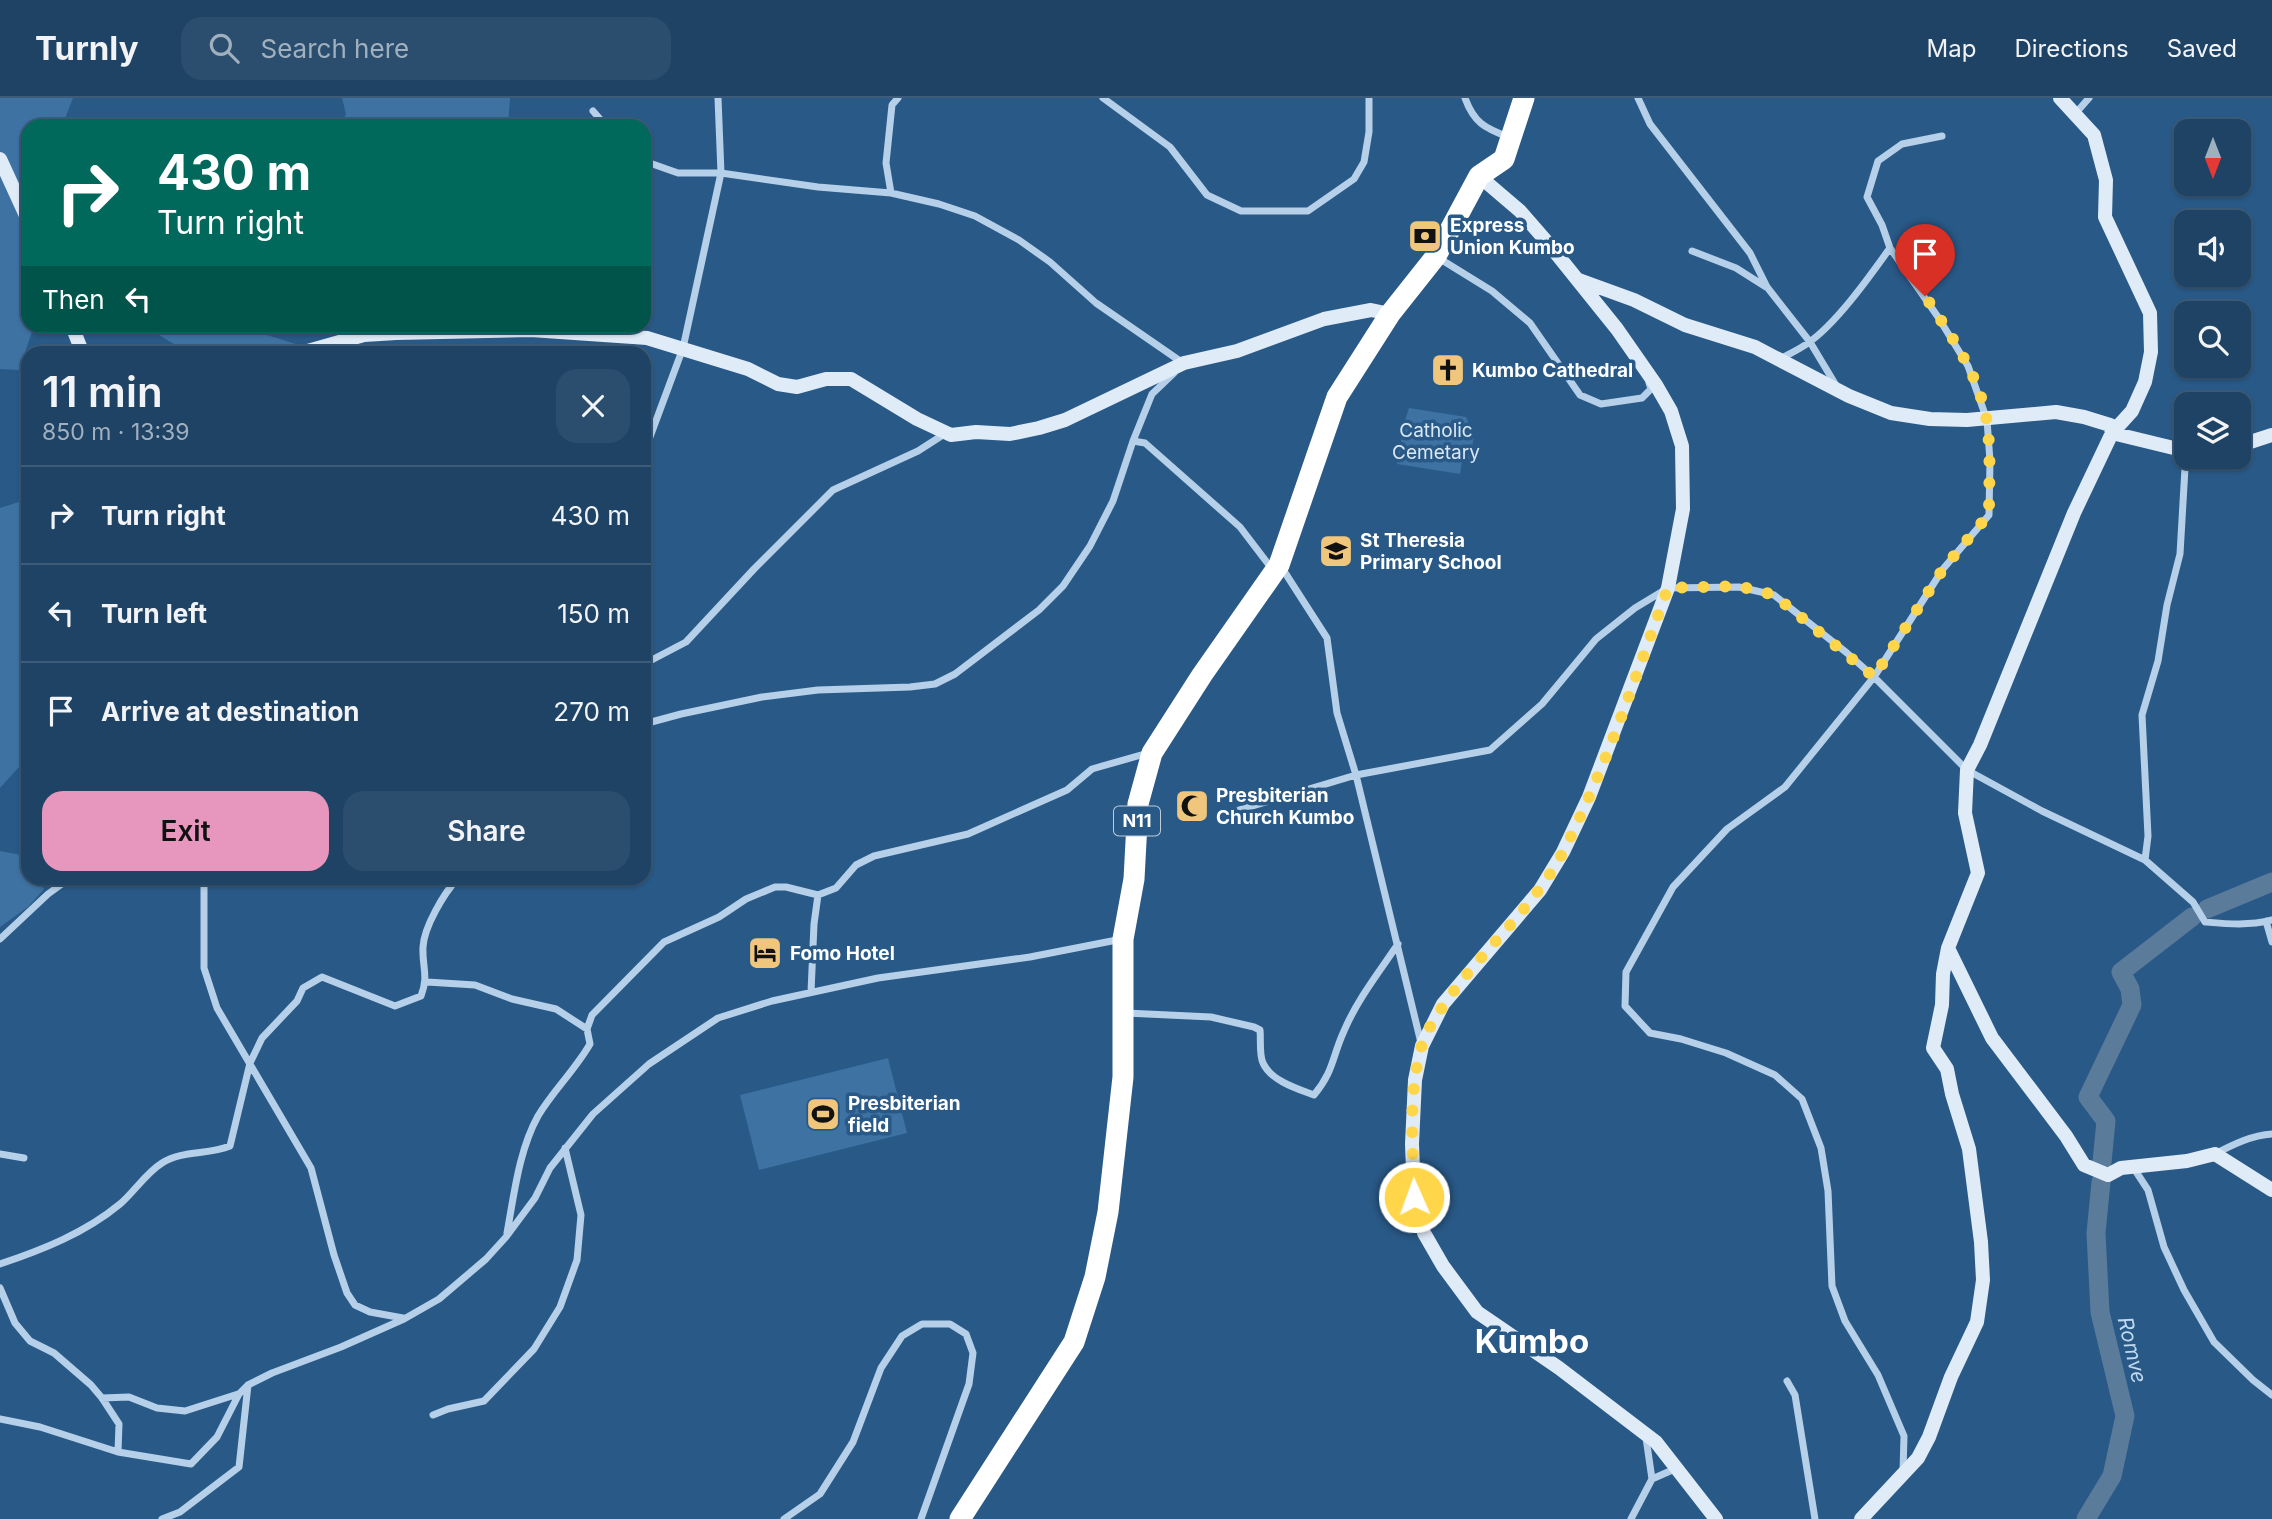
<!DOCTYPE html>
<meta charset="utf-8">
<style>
:root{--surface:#1f4365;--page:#2c4e6e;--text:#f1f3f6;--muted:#a1b0bf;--line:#3c5c79;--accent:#e797bd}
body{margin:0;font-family:Inter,sans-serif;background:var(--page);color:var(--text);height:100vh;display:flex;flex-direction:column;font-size:26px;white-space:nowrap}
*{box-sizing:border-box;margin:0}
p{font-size:23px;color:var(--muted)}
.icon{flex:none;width:38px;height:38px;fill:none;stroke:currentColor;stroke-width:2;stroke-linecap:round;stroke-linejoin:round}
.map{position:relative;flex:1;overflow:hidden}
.panel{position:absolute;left:21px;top:248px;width:630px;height:539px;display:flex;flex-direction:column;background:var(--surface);border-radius:21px;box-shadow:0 2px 5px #0004,0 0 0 2px var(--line)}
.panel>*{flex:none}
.guide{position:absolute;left:21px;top:21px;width:630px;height:214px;border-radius:21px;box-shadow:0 2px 5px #0004,0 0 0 2px var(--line);background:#00695c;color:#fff;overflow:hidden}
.needle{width:46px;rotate:180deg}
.buttons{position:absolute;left:2174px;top:21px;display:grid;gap:14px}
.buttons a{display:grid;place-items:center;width:77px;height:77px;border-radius:14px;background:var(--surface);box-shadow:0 2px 5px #0004,0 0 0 2px var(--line);font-size:35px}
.pin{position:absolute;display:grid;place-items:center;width:60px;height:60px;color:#fff;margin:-72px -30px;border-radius:50% 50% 50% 0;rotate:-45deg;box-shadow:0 0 7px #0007}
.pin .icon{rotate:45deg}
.me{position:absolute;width:77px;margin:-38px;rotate:358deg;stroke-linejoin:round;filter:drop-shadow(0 0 5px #0008)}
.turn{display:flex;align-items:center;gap:24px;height:147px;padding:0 21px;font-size:32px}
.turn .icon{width:91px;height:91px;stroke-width:2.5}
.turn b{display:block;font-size:49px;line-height:60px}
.then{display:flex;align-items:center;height:66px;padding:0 21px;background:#0003;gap:14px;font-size:26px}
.round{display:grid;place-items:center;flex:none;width:74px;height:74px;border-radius:21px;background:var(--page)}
.headline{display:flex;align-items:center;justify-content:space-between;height:119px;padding:0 21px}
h1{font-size:42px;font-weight:600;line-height:52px}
.cta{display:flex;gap:14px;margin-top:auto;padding:14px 21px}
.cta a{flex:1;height:80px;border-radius:21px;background:var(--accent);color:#111;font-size:28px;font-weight:600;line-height:80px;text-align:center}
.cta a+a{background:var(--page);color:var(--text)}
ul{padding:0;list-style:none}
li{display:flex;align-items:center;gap:21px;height:98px;padding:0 21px;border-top:2px solid var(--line)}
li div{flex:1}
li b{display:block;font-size:26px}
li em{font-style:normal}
header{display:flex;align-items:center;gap:42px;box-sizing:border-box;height:98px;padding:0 35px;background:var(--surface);border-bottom:2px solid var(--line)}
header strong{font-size:33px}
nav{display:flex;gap:38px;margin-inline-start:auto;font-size:24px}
.search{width:490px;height:63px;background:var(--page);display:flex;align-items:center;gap:18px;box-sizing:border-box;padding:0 24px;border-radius:21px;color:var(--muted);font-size:26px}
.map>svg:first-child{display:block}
.green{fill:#3e72a3}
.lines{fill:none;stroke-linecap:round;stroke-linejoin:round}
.river{stroke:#5b7b9b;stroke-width:19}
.street{stroke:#b5d0e8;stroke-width:7}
.secondary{stroke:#dfebf7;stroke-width:14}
.highway{stroke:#fff;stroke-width:21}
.route{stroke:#ffd54a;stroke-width:12;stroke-dasharray:0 21.6}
.labels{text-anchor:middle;stroke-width:7;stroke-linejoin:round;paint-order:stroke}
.shield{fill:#295987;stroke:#bfcddb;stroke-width:2}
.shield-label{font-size:18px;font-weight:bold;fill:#fff}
.poi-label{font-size:19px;font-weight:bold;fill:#fff;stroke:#295987;text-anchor:start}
.park-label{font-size:19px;fill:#d9e8f6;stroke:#295987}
.water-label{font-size:21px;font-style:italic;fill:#c1d9ef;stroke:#295987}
.town-label{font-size:33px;font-weight:bold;fill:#fff;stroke:#295987}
</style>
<header>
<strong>Turnly</strong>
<div class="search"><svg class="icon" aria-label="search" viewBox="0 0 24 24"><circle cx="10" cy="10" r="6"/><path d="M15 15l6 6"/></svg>Search here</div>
<nav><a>Map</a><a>Directions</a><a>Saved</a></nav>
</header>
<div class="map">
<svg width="2272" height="1421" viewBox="0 0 2272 1421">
<rect width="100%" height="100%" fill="#295987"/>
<!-- green -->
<path class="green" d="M 0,0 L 73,0 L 62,28 L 28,28 L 28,228 L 34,228 L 19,272 L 0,271 Z
M 342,0 L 510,0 L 508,28 L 340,28 L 346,16 Z
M 163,228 L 268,228 L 267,237 L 299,247 L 290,255 L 189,255 L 159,237 Z
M 1409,310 L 1466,319 L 1474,336 L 1470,364 L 1462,364 L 1460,376 L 1397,366 L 1404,325 Z
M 28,401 L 28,659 L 0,690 L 0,410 Z
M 0,753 L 21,757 L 28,767 L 28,780 L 37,781 L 44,791 L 28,809 L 0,829 Z
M 888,960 L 907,1035 L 759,1072 L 740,997 Z"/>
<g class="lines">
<!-- river -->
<path class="river" d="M 2207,811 L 2272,784
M 2102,1064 L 2106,1023 L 2088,999 L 2132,907 L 2130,891 L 2121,874 L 2192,819
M 2086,1421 L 2112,1378 L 2125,1318 L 2100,1214 L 2096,1135 L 2101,1084"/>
<!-- street -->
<path class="street" d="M 1103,0 L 1170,49 L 1207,97 L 1241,113 L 1308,113 L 1354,81 L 1364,64 L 1369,34 L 1369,0
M 1465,0 C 1474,25 1485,30 1508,39
M 1638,0 L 1650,26 L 1750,155 L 1767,189 L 1810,244 L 1837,289
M 593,13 L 606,28
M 2075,16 L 2089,0
M 644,63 L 678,75 L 721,75 L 818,89 L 891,95 L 939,106 L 975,118 L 1019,142 L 1050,164 L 1096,205 L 1183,265
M 891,95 L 886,65 L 892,7 L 898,0
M 1692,153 L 1736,170 L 1766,189
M 1437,159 L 1492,193 L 1530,225 L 1580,297 L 1601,306 L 1642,300 L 1651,291 L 1649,285
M 1780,261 C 1789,256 1800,251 1808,245 C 1836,226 1870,178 1890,150
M 1133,343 L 1145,345 L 1240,429 L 1272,471
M 644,355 L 683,250 L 721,75 L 718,0
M 1282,470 L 1327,540 L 1337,615 L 1356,677 L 1421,945
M 644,566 L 686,544 L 754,471 L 833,392 L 918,353 L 946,335
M 644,626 L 681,616 L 762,599 L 818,592 L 910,589 L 935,586 L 955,576 L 1039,512 L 1063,488 L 1090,448 L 1113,403 L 1133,343 L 1152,296 L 1174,275
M 1239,712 L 1356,677 L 1490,652 L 1542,606 L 1596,541 L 1635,510 L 1668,490 L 1739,489 L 1774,497 L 1847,555 L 1874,579 L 1967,672 L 2042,713 L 2145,762 L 2193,804 L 2205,824 C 2228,826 2249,828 2272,822
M 2145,762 L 2148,738 L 2142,617 L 2158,563 L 2167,507 L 2180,456 L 2186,353
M 204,780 L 204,870 L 217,910 L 311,1070 L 334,1157 L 347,1195 L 355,1207 L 370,1214 L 403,1220
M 2266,823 L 2272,844
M 0,841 L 48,796 L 70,780
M 427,884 L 475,887 L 512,901 L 556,911 L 587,931
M 811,894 L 814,826 L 818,797
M 1126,915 L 1211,919 L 1254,929 L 1260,932 C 1261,941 1259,957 1263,965 C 1271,983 1298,991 1314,997 C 1334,973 1332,959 1344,933 C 1357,902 1379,874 1398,846
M 0,1056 L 24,1060
M 2215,1056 C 2232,1047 2252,1037 2272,1036
M 2133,1069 L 2148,1092 L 2164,1149 L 2184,1192 L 2214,1244 L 2253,1282 L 2272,1297
M 507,1135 C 514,1097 519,1052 538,1018 C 553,993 575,972 590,946 L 587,931 L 592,917 L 664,844 L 719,819 L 746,801 L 775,789 L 786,789 L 818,797 L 836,790 L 856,767 L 874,758 L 968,736 L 1067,692 L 1092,671 L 1148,655
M 0,1166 C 42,1152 85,1135 120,1106 C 134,1094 146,1075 162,1065 C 182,1052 208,1057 230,1048 L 250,965 L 262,940 L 297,903 L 303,890 L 322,879 L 395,908 L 421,898 C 429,877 422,870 423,849 C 424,829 444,795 458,780
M 0,1190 L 15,1225 L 30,1243 L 54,1255 L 91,1287 L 102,1300 L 119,1326 L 118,1354
M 1787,1283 L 1795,1297 L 1815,1421
M 102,1300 L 129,1299 L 157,1310 L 185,1313 L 238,1296
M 433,1317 L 448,1311 L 484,1303 L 534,1251 L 560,1209 L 577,1162 L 581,1117 L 565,1050
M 0,1321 L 40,1329 L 118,1354 L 191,1366 L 217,1339 L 239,1296 L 248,1287 L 272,1275 L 341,1249 L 404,1221 L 439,1201 L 486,1161 L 506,1139 L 535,1100 L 550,1070 L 593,1016 L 649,966 L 718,920 L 772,903 L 878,880 L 1030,859 L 1122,841
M 1903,1373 L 1904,1338 L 1878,1277 L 1845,1223 L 1832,1188 L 1828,1093 L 1821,1050 L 1802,1001 L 1775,977 L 1726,955 L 1681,941 L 1650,935 L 1625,908 L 1626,874 L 1673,789 L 1727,731 L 1785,689 L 1874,579 L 1943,471 L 1989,417 L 1990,363 L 1987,322 L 1968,268 L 1938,219 L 1890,150 L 1882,127 L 1867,99 L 1878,63 L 1902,46 L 1942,38
M 1652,1381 L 1677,1370
M 162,1421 L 180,1414 L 239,1369 L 248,1287
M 784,1421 L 820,1396 L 853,1344 L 881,1270 L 902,1238 L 922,1226 L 950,1226 L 966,1236 L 973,1255 L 969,1286 L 921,1421
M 1631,1421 L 1652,1381 L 1646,1340"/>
<!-- secondary -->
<path class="secondary" d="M 0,61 L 28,122
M 1479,78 L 1520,113 L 1547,144 L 1617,231 L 1656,287 L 1671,313 L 1682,348 L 1683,411 L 1668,490 L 1589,699 L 1563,754 L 1540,792 L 1443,906 L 1422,948 L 1415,982 L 1412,1046 L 1414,1099 L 1424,1135 L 1443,1168 L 1477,1214 L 1559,1270 L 1656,1344 L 1716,1421
M 1579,182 L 1634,202 L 1685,227 L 1755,249 L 1849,298 L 1891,315 L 1930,321 L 1967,322 L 2056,314 L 2084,319 L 2110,327 L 2112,335 L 2186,353
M 72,228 L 83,256
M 297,256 L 364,237 L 396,235 L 531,232 L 647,240 L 748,271 L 778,286 L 797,289 L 826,281 L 851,281 L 917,321 L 951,337 L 976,334 L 1010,336 L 1039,330 L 1065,322 L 1184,265 L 1237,253 L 1324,221 L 1371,212 L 1390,216
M 2238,348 L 2272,337
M 1948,850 L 1992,940 L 2066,1038 L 2084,1067 L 2108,1077 L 2121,1070 L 2187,1063 L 2215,1056 L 2272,1092
M 1861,1421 L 1918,1360 L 1929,1339 L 1951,1279 L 1977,1224 L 1983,1182 L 1981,1144 L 1969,1051 L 1952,996 L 1947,971 L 1933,950 L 1942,907 L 1943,876 L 1948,850 L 1978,775 L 1965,715 L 1967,672 L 1980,647 L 2074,415 L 2112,335 L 2132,313 L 2145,284 L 2151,254 L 2150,215 L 2105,119 L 2106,82 L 2094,37 L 2060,0"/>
<!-- highway -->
<path class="highway" d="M 960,1421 L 1074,1244 L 1095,1179 L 1108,1114 L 1123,979 L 1123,841 L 1134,781 L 1138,706 L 1152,655 L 1202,577 L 1279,467 L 1337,299 L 1390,216 L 1436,158 L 1479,78 L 1504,61 L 1524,0"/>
</g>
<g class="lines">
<!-- route -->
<path class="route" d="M 1414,1099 C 1413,1050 1408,997 1421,950 C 1428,927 1445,905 1459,886 C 1494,842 1538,803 1564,752 C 1606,670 1636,577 1668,490 L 1739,488 L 1774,497 L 1874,579 L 1943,471 L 1989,416 C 1989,386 1991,355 1987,324 C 1980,278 1950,236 1925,198"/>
</g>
<!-- icons -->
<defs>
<g id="bank-square" transform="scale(1.75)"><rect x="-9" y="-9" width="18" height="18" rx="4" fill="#efc67c" stroke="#295987"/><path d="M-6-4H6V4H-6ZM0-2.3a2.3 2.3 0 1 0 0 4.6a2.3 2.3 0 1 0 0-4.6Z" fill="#111"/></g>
<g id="church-square" transform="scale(1.75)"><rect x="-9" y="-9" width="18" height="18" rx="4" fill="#efc67c" stroke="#295987"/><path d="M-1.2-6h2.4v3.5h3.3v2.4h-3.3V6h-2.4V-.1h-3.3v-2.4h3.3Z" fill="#111"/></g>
<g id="school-square" transform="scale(1.75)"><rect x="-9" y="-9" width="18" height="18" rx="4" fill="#efc67c" stroke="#295987"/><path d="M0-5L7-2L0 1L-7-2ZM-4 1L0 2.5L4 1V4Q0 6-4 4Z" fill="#111"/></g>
<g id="mosque-square" transform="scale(1.75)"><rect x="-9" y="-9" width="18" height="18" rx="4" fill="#efc67c" stroke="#295987"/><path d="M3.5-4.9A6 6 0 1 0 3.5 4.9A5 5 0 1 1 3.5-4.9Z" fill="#111"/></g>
<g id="hotel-square" transform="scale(1.75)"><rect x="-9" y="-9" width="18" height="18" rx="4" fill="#efc67c" stroke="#295987"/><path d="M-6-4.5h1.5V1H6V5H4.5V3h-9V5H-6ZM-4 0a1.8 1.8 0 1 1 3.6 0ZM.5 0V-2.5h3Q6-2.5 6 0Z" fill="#111"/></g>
<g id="stadium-square" transform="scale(1.75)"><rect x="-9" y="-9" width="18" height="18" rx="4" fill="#efc67c" stroke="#295987"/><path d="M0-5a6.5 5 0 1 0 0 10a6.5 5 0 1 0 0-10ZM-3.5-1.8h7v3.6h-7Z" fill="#111"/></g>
</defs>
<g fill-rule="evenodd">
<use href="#bank-square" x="1425" y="138"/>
<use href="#church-square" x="1448" y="272"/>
<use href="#school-square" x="1336" y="453"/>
<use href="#mosque-square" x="1192" y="708"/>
<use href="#hotel-square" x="765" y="855"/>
<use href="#stadium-square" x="823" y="1016"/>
</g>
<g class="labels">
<!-- shield labels -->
<rect class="shield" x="1114" y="708.5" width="46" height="29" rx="5"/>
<g class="shield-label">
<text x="1137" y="729">N11</text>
</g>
<!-- poi labels -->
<g class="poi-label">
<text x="1450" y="134">Express<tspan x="1450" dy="22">Union Kumbo</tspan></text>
<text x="1472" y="279">Kumbo Cathedral</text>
<text x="1360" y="449">St Theresia<tspan x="1360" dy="22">Primary School</tspan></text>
<text x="1216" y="704">Presbiterian<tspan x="1216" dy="22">Church Kumbo</tspan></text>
<text x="790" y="862">Fomo Hotel</text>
<text x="848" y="1012">Presbiterian<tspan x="848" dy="22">field</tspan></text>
</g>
<!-- park labels -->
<g class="park-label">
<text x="1436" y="339">Catholic<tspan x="1436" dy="22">Cemetary</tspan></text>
</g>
<!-- water labels -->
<g class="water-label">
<text transform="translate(2132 1252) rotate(77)" y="7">Romve</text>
</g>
<!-- town labels -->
<g class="town-label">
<text x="1532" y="1255">Kumbo</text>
</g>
</g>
</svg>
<div class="buttons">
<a><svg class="needle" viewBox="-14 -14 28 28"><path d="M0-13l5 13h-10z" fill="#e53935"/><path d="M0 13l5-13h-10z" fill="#a1b0bf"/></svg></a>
<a><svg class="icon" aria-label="sound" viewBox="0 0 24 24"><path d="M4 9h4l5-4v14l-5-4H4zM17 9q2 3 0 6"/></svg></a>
<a><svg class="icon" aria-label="search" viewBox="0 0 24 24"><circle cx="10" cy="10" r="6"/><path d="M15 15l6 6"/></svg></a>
<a><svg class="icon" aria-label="layers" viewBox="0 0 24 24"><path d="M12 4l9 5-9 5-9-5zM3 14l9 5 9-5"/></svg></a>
</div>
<div class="pin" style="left:1925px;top:198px;background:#d93025"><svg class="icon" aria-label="arrive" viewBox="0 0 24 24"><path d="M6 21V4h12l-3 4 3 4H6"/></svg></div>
<svg class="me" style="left:1414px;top:1099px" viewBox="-20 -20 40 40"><circle r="17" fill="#ffd54a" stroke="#fff" stroke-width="3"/><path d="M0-11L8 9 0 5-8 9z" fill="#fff"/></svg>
<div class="guide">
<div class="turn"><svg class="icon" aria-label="right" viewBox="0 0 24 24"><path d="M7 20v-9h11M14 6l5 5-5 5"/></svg><div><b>430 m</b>Turn right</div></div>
<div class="then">Then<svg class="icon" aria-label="left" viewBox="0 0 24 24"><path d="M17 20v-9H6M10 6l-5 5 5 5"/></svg></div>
</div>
<section class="panel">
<div class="headline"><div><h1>11 min</h1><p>850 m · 13:39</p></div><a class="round"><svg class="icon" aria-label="close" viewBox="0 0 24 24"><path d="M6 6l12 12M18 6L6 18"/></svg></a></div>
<ul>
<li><svg class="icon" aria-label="right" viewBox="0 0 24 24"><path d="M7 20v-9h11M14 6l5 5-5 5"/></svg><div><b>Turn right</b></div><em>430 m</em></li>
<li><svg class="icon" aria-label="left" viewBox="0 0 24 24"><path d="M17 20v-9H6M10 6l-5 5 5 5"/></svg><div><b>Turn left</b></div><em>150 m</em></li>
<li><svg class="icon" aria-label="arrive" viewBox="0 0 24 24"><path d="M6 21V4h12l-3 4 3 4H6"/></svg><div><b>Arrive at destination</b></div><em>270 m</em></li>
</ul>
<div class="cta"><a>Exit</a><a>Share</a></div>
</section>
</div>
